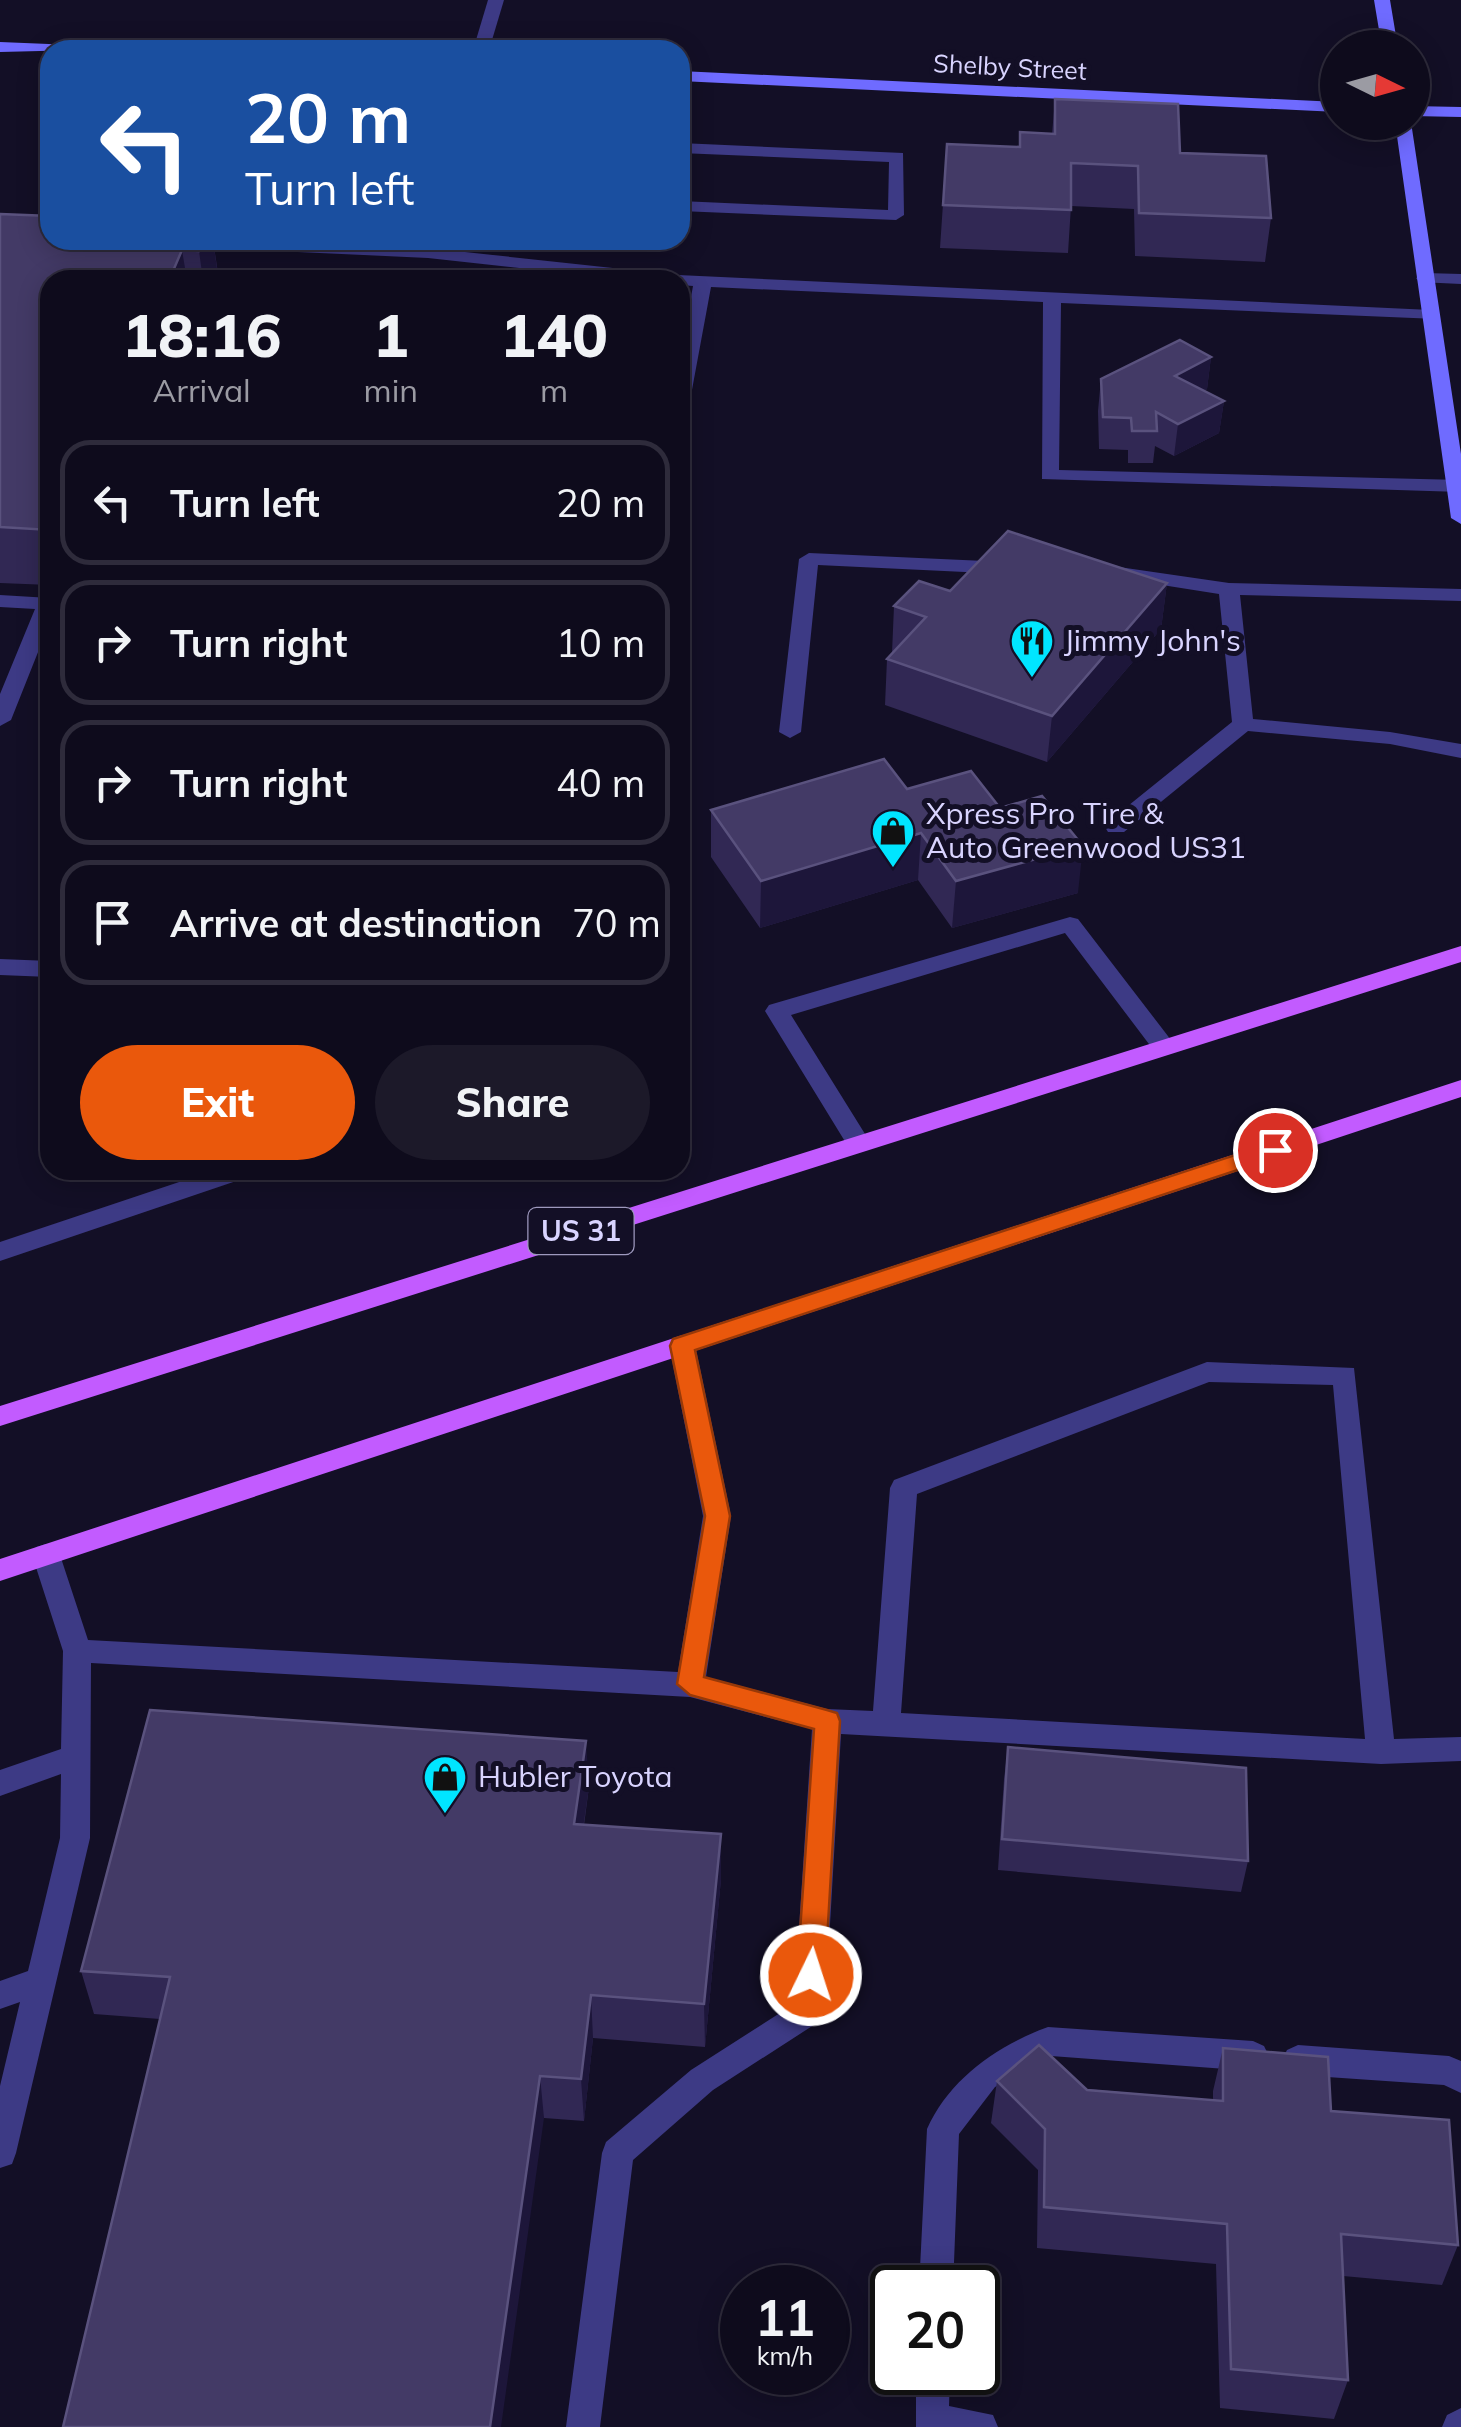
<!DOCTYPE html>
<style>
:root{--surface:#0e0b1c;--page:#1c1929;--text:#f1f3f6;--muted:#9b9ba3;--line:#2e2b3b;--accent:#ea580c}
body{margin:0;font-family:Mulish,sans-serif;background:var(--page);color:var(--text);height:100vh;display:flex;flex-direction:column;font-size:38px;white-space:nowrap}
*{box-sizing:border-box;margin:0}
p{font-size:32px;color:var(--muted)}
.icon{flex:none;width:55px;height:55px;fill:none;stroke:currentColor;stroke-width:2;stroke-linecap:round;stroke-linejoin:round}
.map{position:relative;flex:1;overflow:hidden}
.details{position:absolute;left:40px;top:270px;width:650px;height:910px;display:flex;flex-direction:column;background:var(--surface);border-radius:30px;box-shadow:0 5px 25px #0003,0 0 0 2px var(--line)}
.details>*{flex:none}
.guide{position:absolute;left:40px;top:40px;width:650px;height:210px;border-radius:30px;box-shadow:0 5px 25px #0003,0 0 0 2px var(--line);background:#1a4fa0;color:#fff;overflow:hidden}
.needle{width:65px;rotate:95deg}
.fabs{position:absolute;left:1320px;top:30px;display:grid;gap:20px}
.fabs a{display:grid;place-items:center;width:110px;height:110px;border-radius:50%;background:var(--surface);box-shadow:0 5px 25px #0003,0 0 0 2px var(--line);font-size:50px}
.speed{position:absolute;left:720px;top:2265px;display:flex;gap:20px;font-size:50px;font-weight:700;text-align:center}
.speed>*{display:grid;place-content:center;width:130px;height:130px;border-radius:50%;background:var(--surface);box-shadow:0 5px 25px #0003,0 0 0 2px var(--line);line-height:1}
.speed small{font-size:25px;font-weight:400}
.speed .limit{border:5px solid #111;border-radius:15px;background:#fff;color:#111}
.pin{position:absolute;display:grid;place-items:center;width:85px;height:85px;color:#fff;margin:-42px;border:5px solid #fff;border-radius:50%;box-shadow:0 2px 10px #0007}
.me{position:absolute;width:110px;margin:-55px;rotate:4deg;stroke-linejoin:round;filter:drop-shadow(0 0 8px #0008)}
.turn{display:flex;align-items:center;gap:35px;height:210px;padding:0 40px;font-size:45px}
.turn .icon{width:130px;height:130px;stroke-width:2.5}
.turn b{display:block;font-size:70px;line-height:85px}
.eta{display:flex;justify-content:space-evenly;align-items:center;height:170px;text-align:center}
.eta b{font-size:60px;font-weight:800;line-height:70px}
.cta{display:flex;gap:20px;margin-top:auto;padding:20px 40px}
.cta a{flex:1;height:115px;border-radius:60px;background:var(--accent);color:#fff;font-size:40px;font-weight:800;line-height:115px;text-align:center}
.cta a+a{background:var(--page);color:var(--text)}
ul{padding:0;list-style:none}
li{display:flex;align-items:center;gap:30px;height:125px;margin:0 20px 15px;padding:0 20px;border:5px solid var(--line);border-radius:30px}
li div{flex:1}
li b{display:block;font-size:38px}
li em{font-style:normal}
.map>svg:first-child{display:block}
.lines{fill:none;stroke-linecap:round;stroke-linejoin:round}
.lane{fill:#3d3a85;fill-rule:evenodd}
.street{fill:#3d3a85;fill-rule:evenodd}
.secondary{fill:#6f6bff;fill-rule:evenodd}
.primary{fill:#c25bff;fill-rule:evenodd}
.wall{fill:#312854}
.shaded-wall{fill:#1d163a}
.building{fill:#433a66;stroke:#5a527e;stroke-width:2.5}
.route{fill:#ea580c;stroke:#983908;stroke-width:2.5}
.labels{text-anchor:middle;stroke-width:10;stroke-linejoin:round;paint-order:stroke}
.far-street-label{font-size:25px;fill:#d9d4ff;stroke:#130f26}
.shield{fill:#130f26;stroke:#9e99be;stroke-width:2.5}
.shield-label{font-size:28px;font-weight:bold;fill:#d9d4ff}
.poi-label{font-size:30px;fill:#d9d4ff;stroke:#130f26;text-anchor:start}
</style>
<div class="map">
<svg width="1461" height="2427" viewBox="0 0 1461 2427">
<rect width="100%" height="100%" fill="#130f26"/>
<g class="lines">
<!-- lane -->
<path class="lane" d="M 680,143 L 903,153 L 904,215 L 896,220 L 680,211 L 680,201 L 888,210 L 889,162 L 680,153 Z
M 140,240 L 260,240 L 428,248 L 678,275 L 1431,310 L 1440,315 L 1437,319 L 1061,303 L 1059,470 L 1461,480 L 1461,492 L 1042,479 L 1043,302 L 711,287 L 689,406 L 680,412 L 680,357 L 693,286 L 680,285 L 680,280 L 627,280 L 428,258 L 149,245 Z
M 1425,273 L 1461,274 L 1461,284 L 1419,282 L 1416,278 Z
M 809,553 L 1007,562 L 1017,568 L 1007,574 L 818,565 L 801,732 L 790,738 L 779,732 L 799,559 Z
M 1112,566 L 1229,583 L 1461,589 L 1461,601 L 1240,595 L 1253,719 L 1390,732 L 1461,744 L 1461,758 L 1390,744 L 1248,731 L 1124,832 L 1108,832 L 1105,827 L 1108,822 L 1232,722 L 1219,594 L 1105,576 L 1102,572 Z
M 0,595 L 50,598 L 50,622 L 11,720 L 0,726 L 0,694 L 35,609 L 0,607 Z
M 1070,917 L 1078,919 L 1171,1040 L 1175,1046 L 1171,1052 L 1155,1052 L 1065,933 L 791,1015 L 870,1142 L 867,1148 L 849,1148 L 765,1011 L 769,1005 Z
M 0,959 L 50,961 L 50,977 L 0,975 Z
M 215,1170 L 254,1170 L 251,1176 L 0,1261 L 0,1242 Z
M 682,1335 L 691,1338 L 695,1345 L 731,1516 L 706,1677 L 827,1709 L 873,1711 L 890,1488 L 894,1480 L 1207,1362 L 1354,1368 L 1394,1739 L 1461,1737 L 1461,1761 L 1381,1764 L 841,1734 L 825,2011 L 820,2021 L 713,2090 L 633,2160 L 600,2427 L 566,2427 L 602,2153 L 606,2142 L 691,2070 L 794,2004 L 812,1729 L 690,1697 L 91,1663 L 90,1838 L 16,2153 L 12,2164 L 0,2168 L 0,2086 L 20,2002 L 0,2009 L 0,1981 L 28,1971 L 60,1838 L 61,1774 L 0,1796 L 0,1770 L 61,1749 L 63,1651 L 32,1555 L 36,1547 L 46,1544 L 56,1547 L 60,1555 L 88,1640 L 678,1672 L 703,1516 L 669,1345 L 673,1338 ZM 1209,1382 L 1333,1385 L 1365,1739 L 901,1713 L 917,1494 Z
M 1048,2027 L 1253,2041 L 1264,2046 L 1269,2056 L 1264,2066 L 1253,2071 L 1051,2056 L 995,2087 L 959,2134 L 953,2288 L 919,2288 L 927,2129 C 949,2079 998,2045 1048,2027 Z
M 1298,2045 L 1449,2056 L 1461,2061 L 1461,2093 L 1444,2085 L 1298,2075 L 1287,2070 L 1282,2060 L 1287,2050 Z
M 916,2372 L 950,2372 L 949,2406 L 993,2415 L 998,2427 L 916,2427 Z
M 1461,2408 L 1461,2427 L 1442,2427 L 1447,2415 Z"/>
<!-- street -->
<path class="street" d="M 488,0 L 504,0 L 489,50 L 473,50 Z"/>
<!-- secondary -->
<path class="secondary" d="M 1374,0 L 1390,0 L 1398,48 L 1382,48 Z
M 0,42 L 73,45 L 81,50 L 0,52 Z
M 680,71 L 1338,102 L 1338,112 L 680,81 Z
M 1412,106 L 1461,107 L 1461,117 L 1412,116 Z
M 1395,122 L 1411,122 L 1461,454 L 1461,524 L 1451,518 Z"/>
<!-- primary -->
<path class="primary" d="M 1461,946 L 1461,962 L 0,1426 L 0,1406 Z
M 1461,1080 L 1461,1097 L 0,1581 L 0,1559 Z"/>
</g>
<!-- wall -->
<path class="wall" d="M 1055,99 L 1180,153 L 1271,218 L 1265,262 L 1135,256 L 1134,209 L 1071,206 L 1068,253 L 940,248 L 947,144 L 1019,147 L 1020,132 L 1052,134 Z
M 0,214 L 213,240 L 218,273 L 50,280 L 50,585 L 0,583 Z
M 1211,357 L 1207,389 L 1204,391 L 1224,401 L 1219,433 L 1174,456 L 1155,446 L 1153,463 L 1128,463 L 1128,450 L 1099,449 L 1098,411 L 1101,379 Z
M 1167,583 L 1161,629 L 1047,762 L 885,705 L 887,659 L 892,653 L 894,606 L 950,591 Z
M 907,789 L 1000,808 L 1078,893 L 952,928 L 918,880 L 760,928 L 711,857 L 711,810 Z
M 1008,1747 L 1248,1861 L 1241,1892 L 998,1870 L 1004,1779 Z
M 589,1787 L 584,1825 L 721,1879 L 705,2047 L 593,2038 L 584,2121 L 544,2118 L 160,2019 L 94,2014 L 81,1971 Z
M 1223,2048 L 1331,2111 L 1458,2245 L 1442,2285 L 1343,2276 L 1348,2380 L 1334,2419 L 1220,2408 L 1216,2264 L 1037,2248 L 1038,2170 L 991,2123 L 997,2081 L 1213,2100 L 1213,2091 Z"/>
<!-- shaded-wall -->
<path class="shaded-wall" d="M 204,240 L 213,240 L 218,276 L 203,280 L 199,251 Z
M 182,250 L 187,280 L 173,271 Z
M 1211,357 L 1207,389 L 1171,407 L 1175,376 Z
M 1224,401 L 1219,433 L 1174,456 L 1178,424 Z
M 1167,583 L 1161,629 L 1047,762 L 1052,716 Z
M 921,833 L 918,880 L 760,928 L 761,881 Z
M 1083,846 L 1078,893 L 952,928 L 956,881 Z
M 586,1741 L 589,1787 L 577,1869 L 574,1824 Z
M 721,1834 L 721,1879 L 705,2047 L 704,2004 Z
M 591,1995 L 593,2038 L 584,2121 L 581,2079 Z
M 540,2076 L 544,2118 L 501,2427 L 490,2427 Z"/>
<!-- building -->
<path class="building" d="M 1055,99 L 1178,104 L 1180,153 L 1266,156 L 1271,218 L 1139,213 L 1138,166 L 1071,163 L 1071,210 L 943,205 L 947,144 L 1020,147 L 1020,132 L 1055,134 Z
M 0,214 L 50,216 L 50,240 L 204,240 L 199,251 L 182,250 L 173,271 L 356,280 L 50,280 L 50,530 L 0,527 Z
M 1180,340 L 1211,357 L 1175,376 L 1224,401 L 1178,424 L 1156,412 L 1157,431 L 1132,431 L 1131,418 L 1103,417 L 1101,379 Z
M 1008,531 L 1167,583 L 1052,716 L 887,659 L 926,617 L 894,606 L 919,581 L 950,591 Z
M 884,759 L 907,789 L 971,771 L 1000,808 L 1042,796 L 1083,846 L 956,881 L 921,833 L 761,881 L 711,810 Z
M 150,1710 L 586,1741 L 574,1824 L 721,1834 L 704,2004 L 591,1995 L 581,2079 L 540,2076 L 490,2427 L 63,2427 L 170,1977 L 81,1971 Z
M 1008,1747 L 1246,1768 L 1248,1861 L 1002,1839 Z
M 1039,2045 L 1087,2090 L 1223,2101 L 1223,2048 L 1328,2057 L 1331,2111 L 1449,2120 L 1458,2245 L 1341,2234 L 1348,2380 L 1231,2369 L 1227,2224 L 1044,2207 L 1045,2129 L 997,2081 Z"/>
<!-- route -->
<path class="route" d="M 1275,1142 L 1286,1150 L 1283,1155 L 695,1350 L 730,1516 L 704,1677 L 827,1710 L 837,1713 L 840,1721 L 825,1975 L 821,1984 L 811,1988 L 801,1984 L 797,1975 L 814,1729 L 690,1695 L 677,1684 L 705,1516 L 670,1346 L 673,1339 Z"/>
<!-- icons -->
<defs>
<g id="restaurant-pin" transform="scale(2.25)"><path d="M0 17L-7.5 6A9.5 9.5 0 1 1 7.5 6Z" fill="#00e5ff" stroke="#130f26"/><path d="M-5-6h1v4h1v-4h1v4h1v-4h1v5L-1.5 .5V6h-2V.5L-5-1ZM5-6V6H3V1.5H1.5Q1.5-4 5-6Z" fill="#111"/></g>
<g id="shop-pin" transform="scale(2.25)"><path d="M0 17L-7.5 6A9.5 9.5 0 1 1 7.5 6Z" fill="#00e5ff" stroke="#130f26"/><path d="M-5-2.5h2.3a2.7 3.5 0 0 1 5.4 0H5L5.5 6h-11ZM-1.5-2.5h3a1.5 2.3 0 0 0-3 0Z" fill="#111"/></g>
</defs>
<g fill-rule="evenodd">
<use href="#restaurant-pin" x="1032" y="641"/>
<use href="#shop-pin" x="893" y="831"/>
<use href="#shop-pin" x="445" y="1777"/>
</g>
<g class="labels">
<!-- far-street labels -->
<g class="far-street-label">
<text transform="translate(1010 67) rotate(3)" y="9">Shelby Street</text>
</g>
<!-- shield labels -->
<rect class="shield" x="528.5" y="1208" width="105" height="46" rx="8"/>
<g class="shield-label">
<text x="581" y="1241">US 31</text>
</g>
<!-- poi labels -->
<g class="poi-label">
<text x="1064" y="651">Jimmy John's</text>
<text x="926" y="824">Xpress Pro Tire &amp;<tspan x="926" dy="34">Auto Greenwood US31</tspan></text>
<text x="478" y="1787">Hubler Toyota</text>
</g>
</g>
</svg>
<div class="fabs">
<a><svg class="needle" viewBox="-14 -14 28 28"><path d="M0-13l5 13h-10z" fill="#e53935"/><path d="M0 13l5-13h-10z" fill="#9b9ba3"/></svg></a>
</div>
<div class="speed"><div>11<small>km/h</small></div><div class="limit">20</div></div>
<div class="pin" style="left:1275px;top:1150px;background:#d93025"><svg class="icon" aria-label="arrive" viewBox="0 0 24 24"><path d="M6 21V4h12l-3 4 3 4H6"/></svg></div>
<svg class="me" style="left:811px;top:1975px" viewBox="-20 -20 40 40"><circle r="17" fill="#ea580c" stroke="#fff" stroke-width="3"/><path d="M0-11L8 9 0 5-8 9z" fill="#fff"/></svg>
<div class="guide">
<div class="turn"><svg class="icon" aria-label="left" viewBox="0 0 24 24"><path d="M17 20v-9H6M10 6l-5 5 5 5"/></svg><div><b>20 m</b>Turn left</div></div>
</div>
<section class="details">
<div class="eta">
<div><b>18:16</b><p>Arrival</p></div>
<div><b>1</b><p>min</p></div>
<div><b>140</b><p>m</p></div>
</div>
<ul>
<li><svg class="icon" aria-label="left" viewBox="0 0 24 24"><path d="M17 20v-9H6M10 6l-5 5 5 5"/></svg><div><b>Turn left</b></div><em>20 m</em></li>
<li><svg class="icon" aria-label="right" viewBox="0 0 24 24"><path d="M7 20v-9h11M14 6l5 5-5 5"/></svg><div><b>Turn right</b></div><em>10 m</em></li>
<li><svg class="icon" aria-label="right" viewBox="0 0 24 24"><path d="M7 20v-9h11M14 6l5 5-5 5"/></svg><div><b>Turn right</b></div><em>40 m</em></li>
<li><svg class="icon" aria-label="arrive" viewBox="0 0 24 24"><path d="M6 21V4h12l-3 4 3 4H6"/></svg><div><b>Arrive at destination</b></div><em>70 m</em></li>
</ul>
<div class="cta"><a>Exit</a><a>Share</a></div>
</section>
</div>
